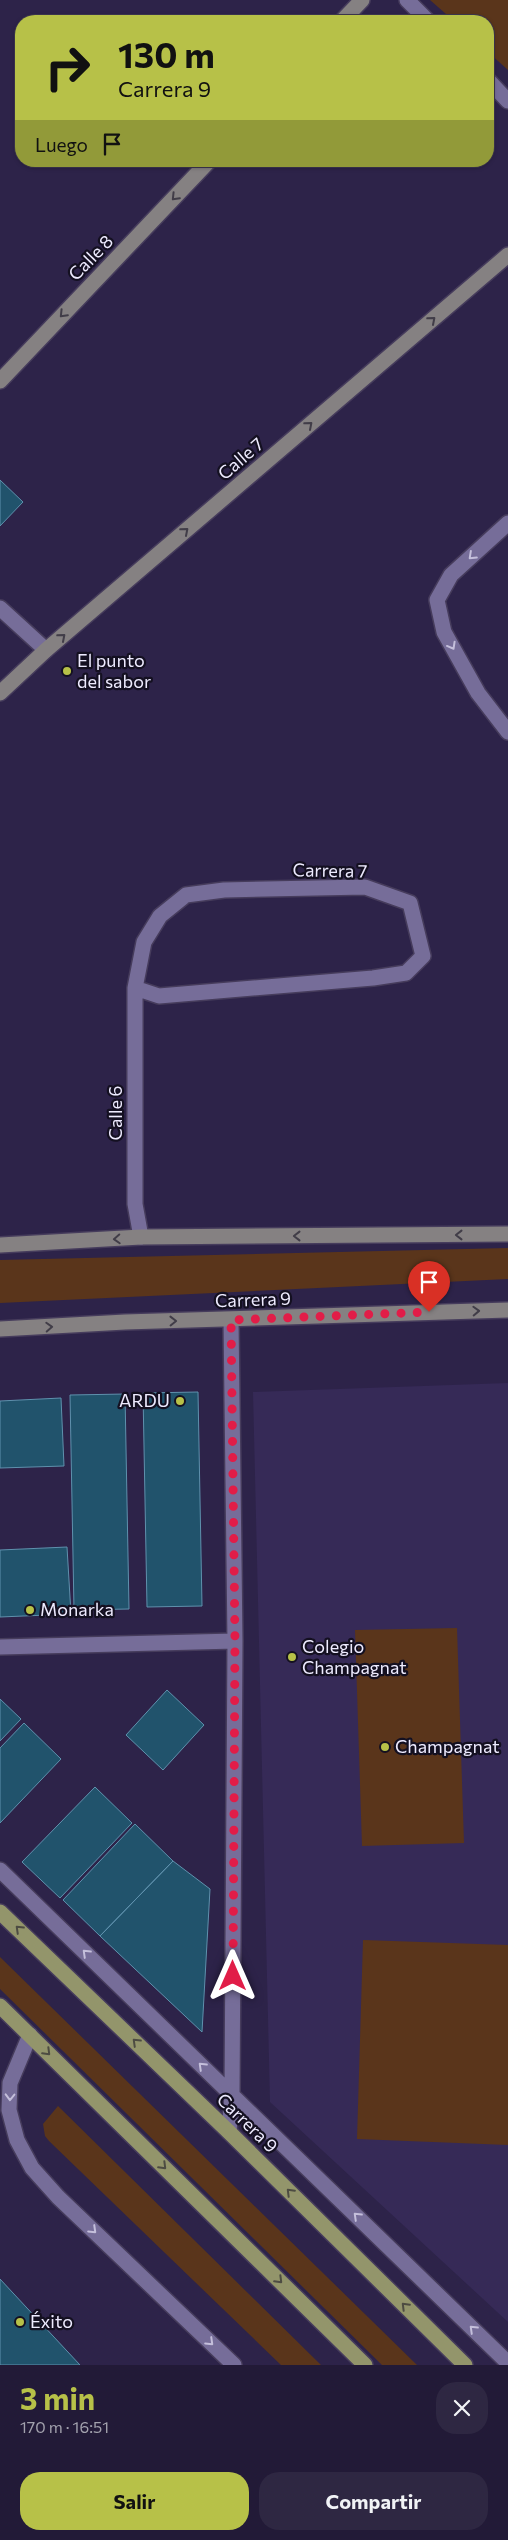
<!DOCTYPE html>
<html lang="es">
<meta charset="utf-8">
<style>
:root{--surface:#221a37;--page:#2e2742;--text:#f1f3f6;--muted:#a2a1ad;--line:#3f3852;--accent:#b7c148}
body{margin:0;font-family:Commissioner,sans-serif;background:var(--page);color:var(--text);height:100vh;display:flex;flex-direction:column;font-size:19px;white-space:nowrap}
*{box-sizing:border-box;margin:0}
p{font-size:16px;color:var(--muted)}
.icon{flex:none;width:28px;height:28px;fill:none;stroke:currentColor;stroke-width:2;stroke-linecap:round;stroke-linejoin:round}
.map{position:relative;height:2365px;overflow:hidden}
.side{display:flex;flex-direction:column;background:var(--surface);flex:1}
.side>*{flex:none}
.guide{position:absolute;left:15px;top:15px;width:479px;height:152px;border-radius:20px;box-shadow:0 1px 4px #0004,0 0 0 1px var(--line);background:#b7c148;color:#111;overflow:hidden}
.pin{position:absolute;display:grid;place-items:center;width:42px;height:42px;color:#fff;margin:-51px -21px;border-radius:50% 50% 50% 0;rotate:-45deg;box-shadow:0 0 5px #0007}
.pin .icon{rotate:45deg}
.me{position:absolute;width:55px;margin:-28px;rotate:0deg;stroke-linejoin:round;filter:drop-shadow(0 0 4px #0008)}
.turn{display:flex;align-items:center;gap:18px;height:105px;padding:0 20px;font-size:22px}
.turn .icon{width:65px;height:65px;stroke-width:2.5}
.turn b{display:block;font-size:35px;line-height:42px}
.then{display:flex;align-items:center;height:48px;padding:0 20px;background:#0003;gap:10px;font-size:19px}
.round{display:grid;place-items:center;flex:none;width:52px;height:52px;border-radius:20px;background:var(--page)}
.headline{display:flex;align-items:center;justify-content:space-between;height:85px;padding:0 20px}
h1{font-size:30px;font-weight:700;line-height:38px;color:var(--accent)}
.cta{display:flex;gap:10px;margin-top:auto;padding:10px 20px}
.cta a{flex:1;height:58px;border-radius:20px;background:var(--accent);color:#111;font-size:20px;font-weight:700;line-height:58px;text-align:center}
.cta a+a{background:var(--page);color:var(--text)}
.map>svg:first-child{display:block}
.built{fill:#362a57}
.green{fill:#5a351b}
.building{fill:#21536c;stroke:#5f91ad}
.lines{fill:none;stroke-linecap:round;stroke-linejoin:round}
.lane-casing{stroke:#463c5c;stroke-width:18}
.street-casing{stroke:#463c5c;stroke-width:18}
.secondary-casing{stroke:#463c5c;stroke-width:18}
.primary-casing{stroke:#463c5c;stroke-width:18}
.lane{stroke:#766d99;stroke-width:15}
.street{stroke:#766d99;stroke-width:15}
.secondary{stroke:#858182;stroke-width:15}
.primary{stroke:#93956b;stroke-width:15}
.oneway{stroke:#413d48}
.oneway2{stroke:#c4bfdb}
.oneway3{stroke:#4d4c42}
.route{stroke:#e11d48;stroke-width:9;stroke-dasharray:0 16.2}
.poi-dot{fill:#b7c148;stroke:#141021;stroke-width:2}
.labels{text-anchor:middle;stroke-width:4.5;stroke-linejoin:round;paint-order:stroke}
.street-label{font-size:18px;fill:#eeebff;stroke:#141021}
.poi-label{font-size:18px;fill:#eeebff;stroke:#141021;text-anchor:start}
</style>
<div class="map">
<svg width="508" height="2365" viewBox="0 0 508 2365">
<rect width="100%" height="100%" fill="#2d2349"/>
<!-- built -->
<path class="built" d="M 508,1383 L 508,2322 L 270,2102 L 253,1392 Z"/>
<!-- green -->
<path class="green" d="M 430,0 L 508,0 L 508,70 L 488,52 L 488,21 L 454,21 Z
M 508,1248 L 508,1279 L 0,1303 L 0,1260 Z
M 457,1628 L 464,1843 L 362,1846 L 355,1630 Z
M 363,1940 L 508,1945 L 508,2145 L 357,2139 Z
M 0,1957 L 417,2365 L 382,2365 L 0,1989 Z
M 58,2106 L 321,2365 L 281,2365 L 49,2141 L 45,2136 L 43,2124 Z"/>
<!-- building -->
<path class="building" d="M 0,480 L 23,502 L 0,526 Z
M 198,1392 L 202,1606 L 147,1607 L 143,1393 Z
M 125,1394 L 129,1609 L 74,1610 L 70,1395 Z
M 61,1398 L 64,1466 L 0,1468 L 0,1401 Z
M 67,1547 L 71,1614 L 0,1617 L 0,1550 Z
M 167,1690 L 204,1725 L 163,1770 L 126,1735 Z
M 0,1699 L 21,1719 L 0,1741 Z
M 24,1723 L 61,1759 L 0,1823 L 0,1748 Z
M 95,1787 L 132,1823 L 60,1898 L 22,1862 Z
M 135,1824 L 173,1861 L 100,1936 L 63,1900 Z
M 173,1861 L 210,1889 L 202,2032 L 100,1936 Z
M 0,2279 L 80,2365 L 0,2365 Z"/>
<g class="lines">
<!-- lane casing -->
<g class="lane-casing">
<path id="lane" d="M 135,988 L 159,996 L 373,978 L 406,973 L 423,956 L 410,903 L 365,887 L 224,890 L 186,895 L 160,916 L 144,942 L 135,988 L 135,1204 L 141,1237
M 30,2035 L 10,2083 L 9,2110 L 17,2140 L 32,2168 L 58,2197 L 234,2365"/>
</g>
<!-- street casing -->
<g class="street-casing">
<path id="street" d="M 407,0 L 428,21
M 488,80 L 508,101
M 508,523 L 451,575 L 437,600 L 444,632 L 478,693 L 508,732
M 0,608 L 46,650
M 0,1647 L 235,1641
M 0,1870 L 508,2363
M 229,2132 L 232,2095 L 235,1641 L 231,1320"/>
</g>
<!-- secondary casing -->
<g class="secondary-casing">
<path id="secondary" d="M 342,21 L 362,0
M 0,381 L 209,161
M 0,693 L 46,650 L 508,255
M 0,1245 L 141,1237 L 508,1234
M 0,1329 L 125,1322 L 508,1310"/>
</g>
<!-- primary casing -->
<g class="primary-casing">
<path id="primary" d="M 0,1912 L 229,2132 L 465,2365
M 0,2006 L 365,2365"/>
</g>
<!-- lane -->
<use href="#lane" class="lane"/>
<!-- street -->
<use href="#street" class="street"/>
<!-- secondary -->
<use href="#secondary" class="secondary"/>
<!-- primary -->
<use href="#primary" class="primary"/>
</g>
<!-- one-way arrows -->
<defs><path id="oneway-chevron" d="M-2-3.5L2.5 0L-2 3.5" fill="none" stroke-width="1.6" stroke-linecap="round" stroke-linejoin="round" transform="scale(1.25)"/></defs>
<g class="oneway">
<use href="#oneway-chevron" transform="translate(175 197) rotate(134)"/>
<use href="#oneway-chevron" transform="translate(63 314) rotate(134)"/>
<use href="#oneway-chevron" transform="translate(432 320) rotate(-41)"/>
<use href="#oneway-chevron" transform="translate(309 425) rotate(-41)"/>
<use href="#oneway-chevron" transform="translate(185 531) rotate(-41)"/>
<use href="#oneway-chevron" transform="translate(62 637) rotate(-41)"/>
<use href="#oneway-chevron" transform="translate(459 1235) rotate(180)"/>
<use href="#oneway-chevron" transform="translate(297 1236) rotate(180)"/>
<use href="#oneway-chevron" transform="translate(117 1239) rotate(177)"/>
<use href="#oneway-chevron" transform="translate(476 1311) rotate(-2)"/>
<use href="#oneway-chevron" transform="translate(173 1321) rotate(-1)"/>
<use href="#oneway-chevron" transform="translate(49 1327) rotate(-3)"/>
</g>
<g class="oneway2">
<use href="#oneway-chevron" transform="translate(472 556) rotate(137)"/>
<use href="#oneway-chevron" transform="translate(452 646) rotate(61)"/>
<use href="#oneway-chevron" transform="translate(86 1953) rotate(-136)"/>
<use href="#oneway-chevron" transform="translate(202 2066) rotate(-136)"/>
<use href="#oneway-chevron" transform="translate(10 2097) rotate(91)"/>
<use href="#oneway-chevron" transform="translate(357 2216) rotate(-136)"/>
<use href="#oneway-chevron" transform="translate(93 2230) rotate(44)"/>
<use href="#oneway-chevron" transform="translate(473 2329) rotate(-136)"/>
<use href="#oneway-chevron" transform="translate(210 2342) rotate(44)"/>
</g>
<g class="oneway3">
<use href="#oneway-chevron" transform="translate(19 1929) rotate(-136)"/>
<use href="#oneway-chevron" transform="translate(136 2042) rotate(-136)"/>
<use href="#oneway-chevron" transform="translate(47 2052) rotate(45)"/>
<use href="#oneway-chevron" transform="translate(163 2166) rotate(45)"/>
<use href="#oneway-chevron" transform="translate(290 2192) rotate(-135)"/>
<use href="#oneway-chevron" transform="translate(279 2280) rotate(45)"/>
<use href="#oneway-chevron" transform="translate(405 2306) rotate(-135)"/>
</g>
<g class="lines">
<!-- route -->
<path class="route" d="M 233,1976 L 235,1641 L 231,1320 L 429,1312"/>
</g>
<!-- markers -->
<g class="poi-dot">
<circle cx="67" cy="671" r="5"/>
<circle cx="180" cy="1401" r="5"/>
<circle cx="30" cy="1610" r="5"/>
<circle cx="292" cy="1657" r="5"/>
<circle cx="385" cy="1747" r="5"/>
<circle cx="20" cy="2322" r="5"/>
</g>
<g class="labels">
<!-- street labels -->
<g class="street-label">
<text transform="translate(91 258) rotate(-46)" y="6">Calle 8</text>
<text transform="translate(241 459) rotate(-41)" y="6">Calle 7</text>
<text transform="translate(330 871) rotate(1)" y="6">Carrera 7</text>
<text transform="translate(116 1113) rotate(-90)" y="6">Calle 6</text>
<text transform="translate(253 1300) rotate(-2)" y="6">Carrera 9</text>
<text transform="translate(247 2123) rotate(44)" y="6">Carrera 9</text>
</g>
<!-- poi labels -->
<g class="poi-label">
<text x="77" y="667">El punto<tspan x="77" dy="21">del sabor</tspan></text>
<text x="170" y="1407" text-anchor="end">ARDU</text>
<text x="40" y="1616">Monarka</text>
<text x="302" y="1653">Colegio<tspan x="302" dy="21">Champagnat</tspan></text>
<text x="395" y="1753">Champagnat</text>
<text x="30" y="2328">Éxito</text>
</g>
</g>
</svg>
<div class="pin" style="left:429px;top:1312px;background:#d93025"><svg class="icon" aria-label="arrive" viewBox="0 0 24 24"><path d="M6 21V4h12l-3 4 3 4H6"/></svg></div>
<svg class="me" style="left:233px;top:1976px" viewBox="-20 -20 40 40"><path d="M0-17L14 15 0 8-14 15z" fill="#e11d48" stroke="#fff" stroke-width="4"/></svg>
<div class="guide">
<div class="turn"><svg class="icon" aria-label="right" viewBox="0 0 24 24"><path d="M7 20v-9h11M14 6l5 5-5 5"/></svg><div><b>130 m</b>Carrera 9</div></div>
<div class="then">Luego<svg class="icon" aria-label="arrive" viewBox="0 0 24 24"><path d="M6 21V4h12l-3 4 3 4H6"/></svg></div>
</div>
</div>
<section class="side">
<div class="headline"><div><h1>3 min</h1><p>170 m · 16:51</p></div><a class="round"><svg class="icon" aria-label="close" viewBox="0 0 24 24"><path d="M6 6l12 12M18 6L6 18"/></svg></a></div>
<div class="cta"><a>Salir</a><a>Compartir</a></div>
</section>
